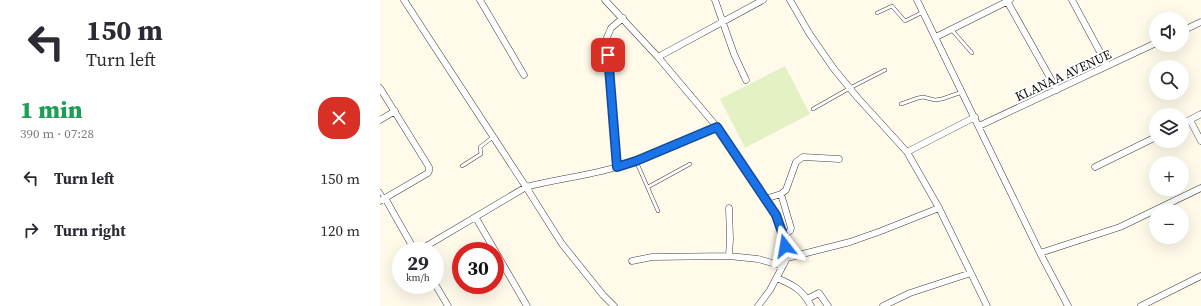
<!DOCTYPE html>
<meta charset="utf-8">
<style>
:root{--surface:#fff;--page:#f2f2f3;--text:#2b2b33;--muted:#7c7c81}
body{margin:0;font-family:"Source Serif 4",serif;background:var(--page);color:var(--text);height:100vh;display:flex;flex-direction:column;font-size:15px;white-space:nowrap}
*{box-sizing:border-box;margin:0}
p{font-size:13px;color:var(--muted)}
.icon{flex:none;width:22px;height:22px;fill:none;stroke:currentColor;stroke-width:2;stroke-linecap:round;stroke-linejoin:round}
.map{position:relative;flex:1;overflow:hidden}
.panel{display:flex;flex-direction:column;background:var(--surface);width:380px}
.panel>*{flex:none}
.guide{background:#fff;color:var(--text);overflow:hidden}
.fabs{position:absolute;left:769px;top:12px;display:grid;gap:8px}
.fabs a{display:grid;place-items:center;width:40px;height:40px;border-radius:50%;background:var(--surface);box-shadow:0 4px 16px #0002;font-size:20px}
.speed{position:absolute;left:12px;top:242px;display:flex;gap:8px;font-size:20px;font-weight:700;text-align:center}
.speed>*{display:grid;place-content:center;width:52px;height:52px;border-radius:50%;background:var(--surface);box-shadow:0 4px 16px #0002;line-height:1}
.speed small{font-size:10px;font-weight:400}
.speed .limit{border:6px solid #d22;background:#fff;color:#111}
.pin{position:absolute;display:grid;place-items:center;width:34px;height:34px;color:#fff;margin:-17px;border-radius:8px;box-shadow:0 2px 6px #0006}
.me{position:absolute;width:44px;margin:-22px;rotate:346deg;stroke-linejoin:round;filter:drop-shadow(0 0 3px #0008)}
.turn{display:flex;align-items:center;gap:14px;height:84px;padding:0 20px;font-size:18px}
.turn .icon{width:52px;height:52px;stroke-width:2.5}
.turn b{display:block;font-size:28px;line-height:34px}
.round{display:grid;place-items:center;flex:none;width:42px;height:42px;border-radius:16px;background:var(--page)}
.headline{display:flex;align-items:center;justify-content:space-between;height:68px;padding:0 20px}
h1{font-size:24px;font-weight:800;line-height:30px;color:#1e9e55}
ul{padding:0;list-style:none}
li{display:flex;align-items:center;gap:12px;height:52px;padding:0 20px}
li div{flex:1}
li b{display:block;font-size:15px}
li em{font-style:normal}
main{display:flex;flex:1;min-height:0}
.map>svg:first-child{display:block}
.pitch{fill:#e4f1c5}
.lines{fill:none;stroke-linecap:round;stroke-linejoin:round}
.service-casing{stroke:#3f3f3f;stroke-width:4}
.minor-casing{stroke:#3f3f3f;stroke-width:7}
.service{stroke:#fff;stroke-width:3}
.minor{stroke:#fff;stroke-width:6}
.route-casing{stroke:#114b97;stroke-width:10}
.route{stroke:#1a73e8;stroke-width:7}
.labels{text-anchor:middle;stroke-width:4;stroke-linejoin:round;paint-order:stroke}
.street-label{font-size:13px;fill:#0c0c0c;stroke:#fff}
</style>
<main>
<section class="panel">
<div class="guide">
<div class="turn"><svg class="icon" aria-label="left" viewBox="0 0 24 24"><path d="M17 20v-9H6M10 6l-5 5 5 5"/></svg><div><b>150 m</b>Turn left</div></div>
</div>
<div class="headline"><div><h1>1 min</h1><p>390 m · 07:28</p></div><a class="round" style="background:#d93025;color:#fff"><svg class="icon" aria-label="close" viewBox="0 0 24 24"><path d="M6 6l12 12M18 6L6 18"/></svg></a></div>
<ul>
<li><svg class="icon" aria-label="left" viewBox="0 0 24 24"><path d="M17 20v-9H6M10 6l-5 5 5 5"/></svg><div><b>Turn left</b></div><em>150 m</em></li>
<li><svg class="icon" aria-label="right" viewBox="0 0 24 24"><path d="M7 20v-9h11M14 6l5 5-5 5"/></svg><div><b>Turn right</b></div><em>120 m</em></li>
</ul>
</section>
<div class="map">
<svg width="821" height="306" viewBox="0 0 821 306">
<rect width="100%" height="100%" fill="#fffaea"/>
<!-- pitch -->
<path class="pitch" d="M 405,66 L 430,114 L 365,148 L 340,99 Z"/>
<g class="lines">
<!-- service casing -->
<g class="service-casing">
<path id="service" d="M 497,13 L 512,6 L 525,21 L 543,12
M 571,29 L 592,53
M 521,104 L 538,98 L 543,97 L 555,100 L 562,99 L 582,92
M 433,109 L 470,88 L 505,70
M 256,161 L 278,211
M 82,166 L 101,154 L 100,147 L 113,137
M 268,187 L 310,164
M 0,191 L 4,198"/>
</g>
<!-- minor casing -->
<g class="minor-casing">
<path id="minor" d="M 24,0 L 146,187 L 182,244 L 223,295 L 234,306
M 100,0 L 144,75
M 225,0 L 278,57 L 337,127 L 396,215 L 403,235 L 407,258 L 390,290 L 378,306
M 335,0 L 354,54 L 366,80
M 410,0 L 429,33 L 454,69 L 477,97 L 527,152 L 559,208 L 607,306
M 537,0 L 660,253 L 688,306
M 692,0 L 727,65
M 627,1 L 677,90
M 802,31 L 821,22
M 556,37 L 630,0
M 278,57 L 383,0
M 0,88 L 49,167 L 49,171 L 48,173 L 0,201
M 0,120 L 15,111
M 810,120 L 821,141
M 802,124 L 821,114
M 599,126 L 776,43
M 527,152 L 595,117
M 237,167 L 226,40 L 231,28 L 243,18
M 715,167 L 776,137
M 401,194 L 411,228 L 410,231 L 403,235
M 5,198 L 35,251
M 385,199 L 401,194 L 406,190 L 416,162 L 423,157 L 459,159
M 96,218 L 147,306
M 38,251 L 146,187 C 176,179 207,176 237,167 C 271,157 304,141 337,127
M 660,253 L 740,227 L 821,188
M 349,256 L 350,239 L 349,208
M 407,258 L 470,242 L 501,231 L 559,208
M 252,261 L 272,257 L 349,256 L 378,259 L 403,266
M 397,278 C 413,285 422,289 431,306
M 55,284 L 68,306
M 427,299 L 439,293 L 448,306
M 503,306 L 530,293 L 591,273
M 761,306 L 821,276"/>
</g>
<!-- service -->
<use href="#service" class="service"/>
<!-- minor -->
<use href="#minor" class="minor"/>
</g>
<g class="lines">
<!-- route casing -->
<g class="route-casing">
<path id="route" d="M 228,55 L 237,167 L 256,161 L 337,127 L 396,215 L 403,235 L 405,246"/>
</g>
<!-- route -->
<use href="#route" class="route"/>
</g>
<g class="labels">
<!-- street labels -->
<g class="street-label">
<text transform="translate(683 75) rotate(-25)" y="5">KLANAA AVENUE</text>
</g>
</g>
</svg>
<div class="fabs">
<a><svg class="icon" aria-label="sound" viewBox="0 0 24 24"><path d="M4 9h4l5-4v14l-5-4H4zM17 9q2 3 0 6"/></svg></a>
<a><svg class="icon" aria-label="search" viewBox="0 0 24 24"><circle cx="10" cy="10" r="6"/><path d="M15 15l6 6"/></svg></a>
<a><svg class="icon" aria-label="layers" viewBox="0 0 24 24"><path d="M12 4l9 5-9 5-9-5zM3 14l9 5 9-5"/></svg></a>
<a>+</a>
<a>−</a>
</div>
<div class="speed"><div>29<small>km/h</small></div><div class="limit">30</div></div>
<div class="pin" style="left:228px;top:55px;background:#d93025"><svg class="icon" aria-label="arrive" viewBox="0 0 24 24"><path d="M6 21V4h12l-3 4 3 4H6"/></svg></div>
<svg class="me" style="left:405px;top:246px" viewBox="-20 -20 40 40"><path d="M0-17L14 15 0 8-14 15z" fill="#1a73e8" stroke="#fff" stroke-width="4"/></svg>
</div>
</main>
